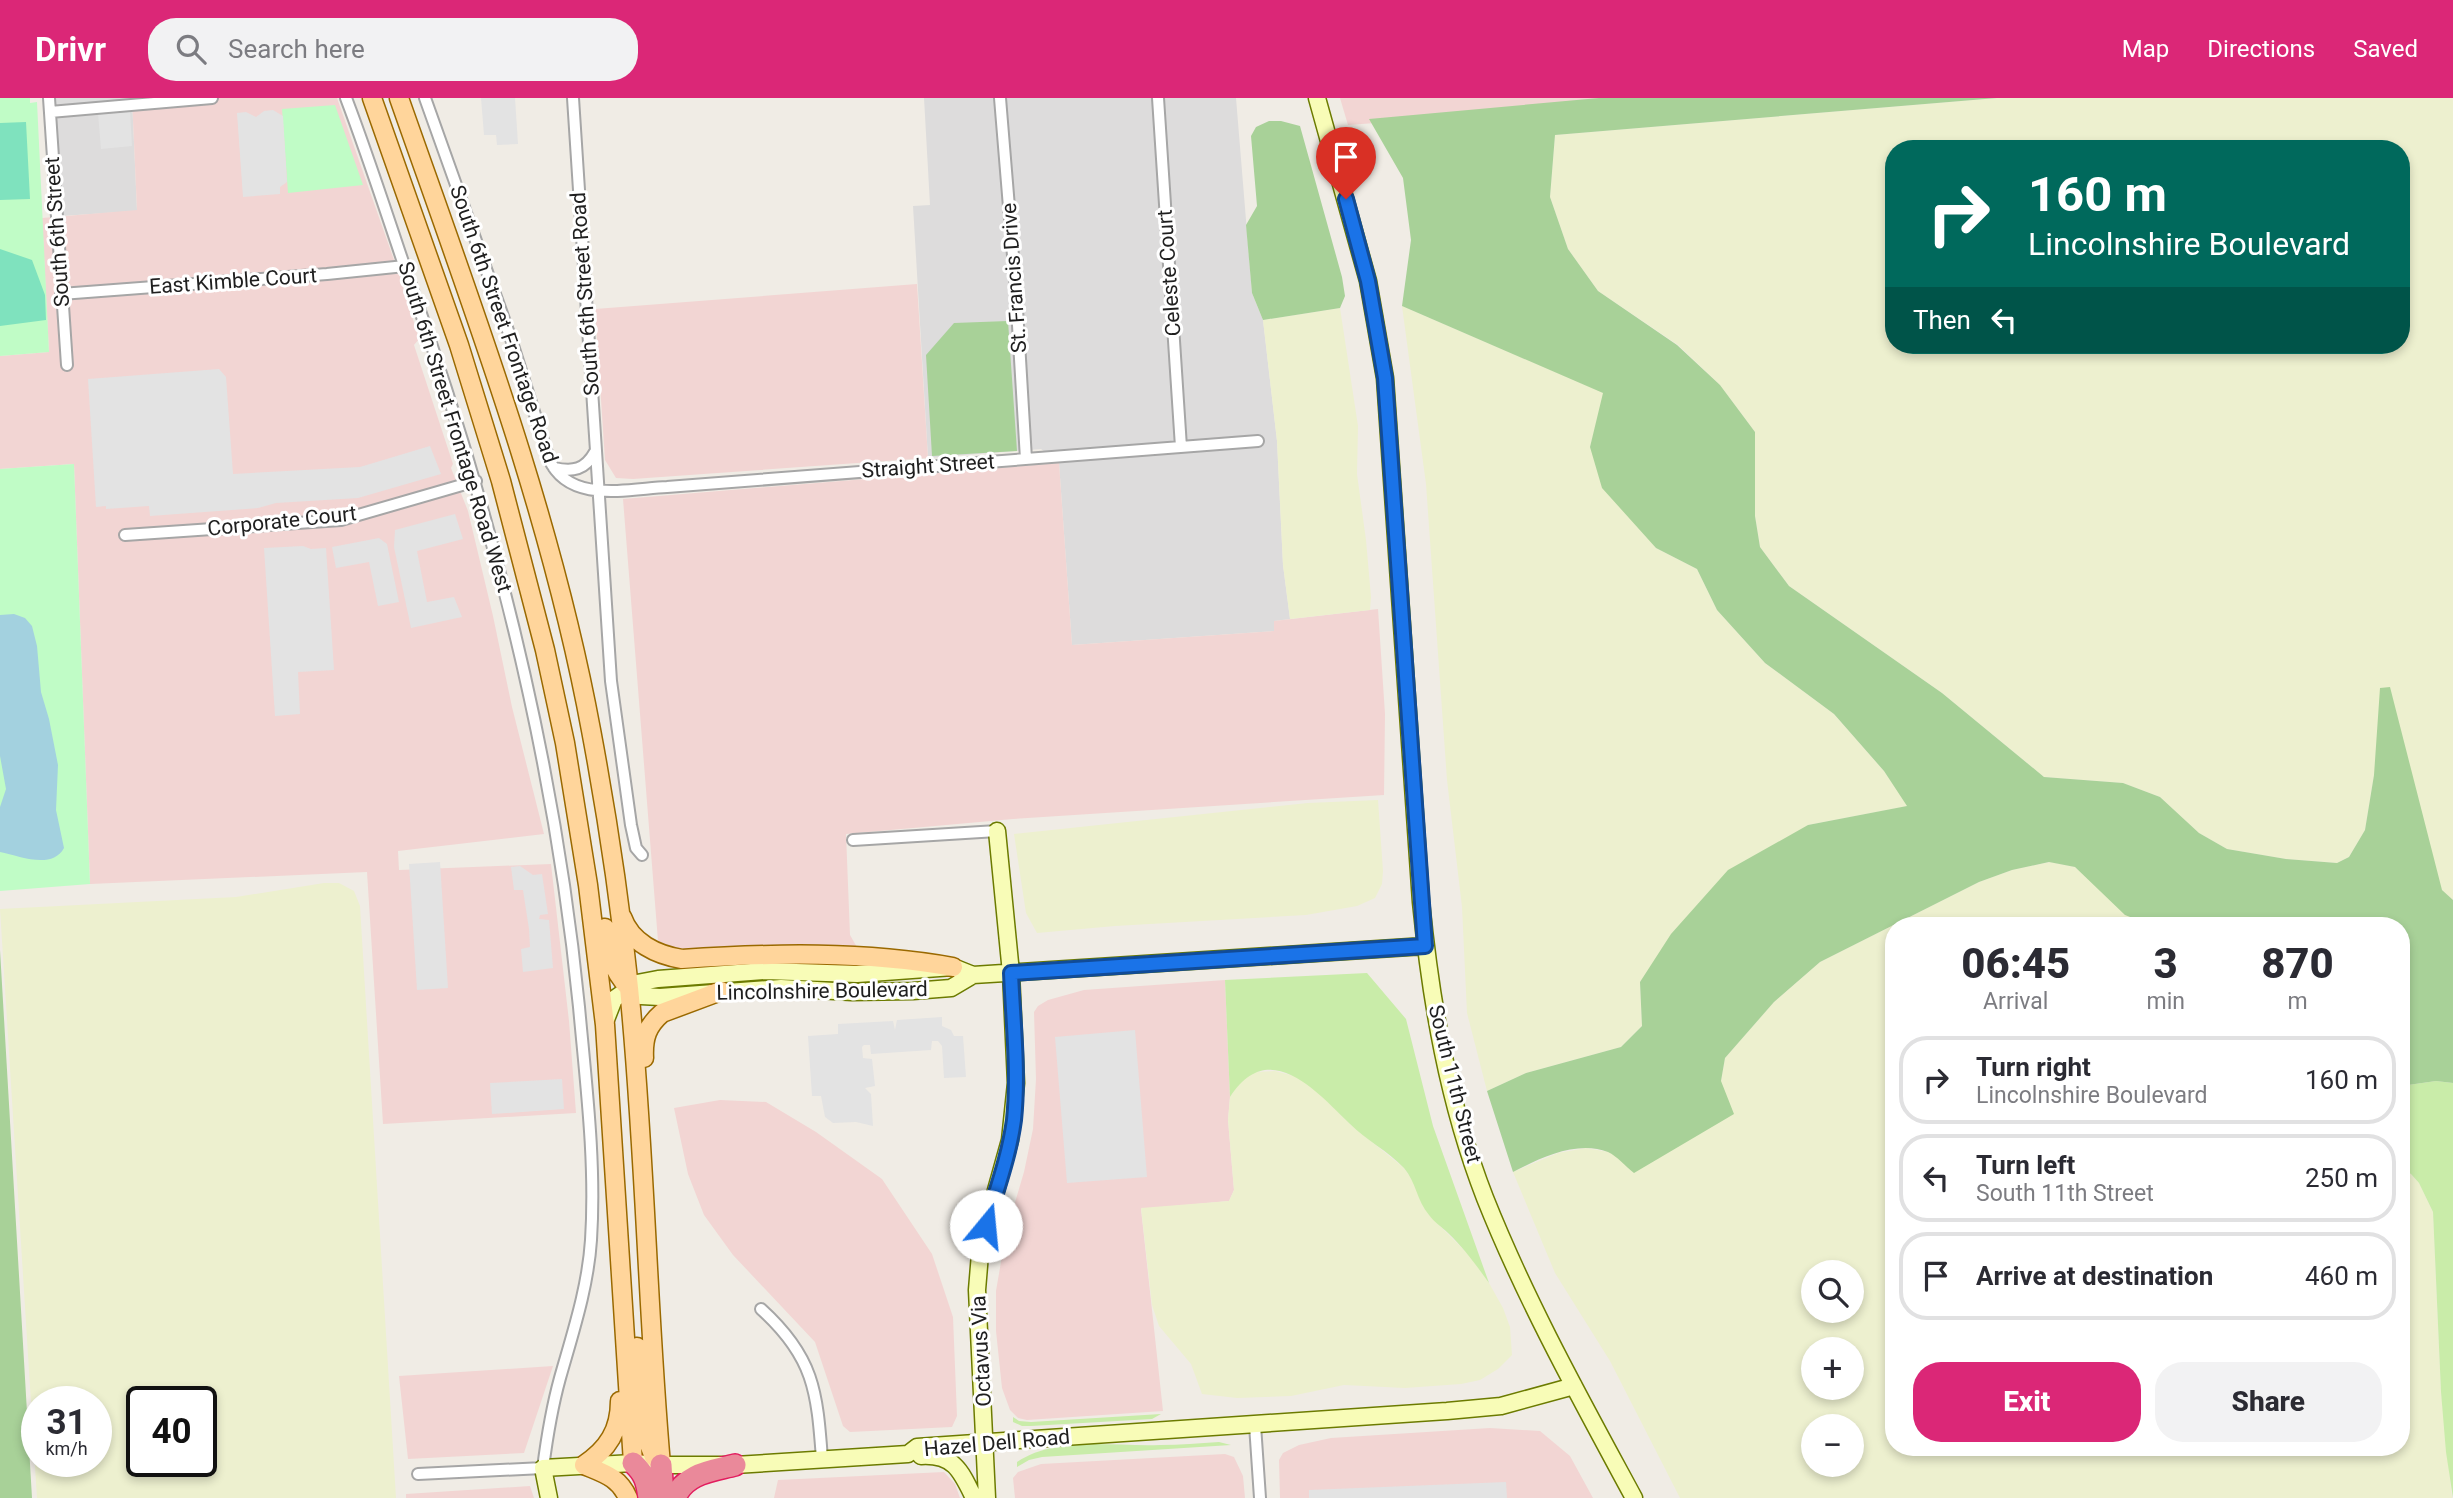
<!DOCTYPE html>
<meta charset="utf-8">
<style>
:root{--surface:#fff;--page:#f2f2f3;--text:#2b2b33;--muted:#7c7c81;--line:#e1e1e2;--accent:#db2777}
body{margin:0;font-family:Roboto,sans-serif;background:var(--page);color:var(--text);height:100vh;display:flex;flex-direction:column;font-size:26px;white-space:nowrap}
*{box-sizing:border-box;margin:0}
p{font-size:23px;color:var(--muted)}
.icon{flex:none;width:38px;height:38px;fill:none;stroke:currentColor;stroke-width:2;stroke-linecap:round;stroke-linejoin:round}
.map{position:relative;flex:1;overflow:hidden}
.drawer{position:absolute;left:1885px;top:819px;width:525px;height:539px;display:flex;flex-direction:column;background:var(--surface);border-radius:28px;box-shadow:0 4px 10px #0003}
.drawer>*{flex:none}
.banner{position:absolute;left:1885px;top:42px;width:525px;height:214px;border-radius:28px;box-shadow:0 4px 10px #0003;background:#00695c;color:#fff;overflow:hidden}
.controls{position:absolute;left:1801px;top:1162px;display:grid;gap:14px}
.controls a{display:grid;place-items:center;width:63px;height:63px;border-radius:50%;background:var(--surface);box-shadow:0 4px 10px #0003;font-size:35px}
.speed{position:absolute;left:21px;top:1288px;display:flex;gap:14px;font-size:35px;font-weight:700;text-align:center}
.speed>*{display:grid;place-content:center;width:91px;height:91px;border-radius:50%;background:var(--surface);box-shadow:0 4px 10px #0003;line-height:1}
.speed small{font-size:18px;font-weight:400}
.speed .limit{border:4px solid #111;border-radius:10px;background:#fff;color:#111}
.pin{position:absolute;display:grid;place-items:center;width:60px;height:60px;color:#fff;margin:-72px -30px;border-radius:50% 50% 50% 0;rotate:-45deg;box-shadow:0 0 7px #0007}
.pin .icon{rotate:45deg}
.me{position:absolute;width:77px;margin:-38px;rotate:17deg;stroke-linejoin:round;filter:drop-shadow(0 0 5px #0008)}
.turn{display:flex;align-items:center;gap:24px;height:147px;padding:0 28px;font-size:32px}
.turn .icon{width:91px;height:91px;stroke-width:2.5}
.turn b{display:block;font-size:49px;line-height:60px}
.then{display:flex;align-items:center;height:66px;padding:0 28px;background:#0003;gap:14px;font-size:26px}
.eta{display:flex;justify-content:space-evenly;align-items:center;height:119px;text-align:center}
.eta b{font-size:42px;font-weight:800;line-height:49px}
.cta{display:flex;gap:14px;margin-top:auto;padding:14px 28px}
.cta a{flex:1;height:80px;border-radius:28px;background:var(--accent);color:#fff;font-size:28px;font-weight:800;line-height:80px;text-align:center}
.cta a+a{background:var(--page);color:var(--text)}
ul{padding:0;list-style:none}
li{display:flex;align-items:center;gap:21px;height:88px;margin:0 14px 10px;padding:0 14px;border:4px solid var(--line);border-radius:28px}
li div{flex:1}
li b{display:block;font-size:26px}
li em{font-style:normal}
header{display:flex;align-items:center;gap:42px;box-sizing:border-box;height:98px;padding:0 35px;background:var(--accent);color:#fff}
header strong{font-size:33px}
nav{display:flex;gap:38px;margin-inline-start:auto;font-size:24px}
.search{width:490px;height:63px;background:var(--page);display:flex;align-items:center;gap:18px;box-sizing:border-box;padding:0 24px;border-radius:28px;color:var(--muted);font-size:26px}
.map>svg:first-child{display:block}
.residential{fill:#dddcdc}
.commercial{fill:#f2d5d3}
.farmland{fill:#edf0cf;fill-rule:evenodd}
.grass{fill:#c9eca9}
.forest{fill:#a8d198}
.park{fill:#c0fcc6}
.pitch{fill:#7fe2be}
.parking{fill:#e3e3e3}
.water{fill:#a3d1df}
.lines{fill:none;stroke-linecap:round;stroke-linejoin:round}
.street-casing{stroke:#a6a6a6;stroke-width:14}
.secondary-casing{stroke:#6c7b00;stroke-width:19}
.primary-casing{stroke:#9a6900;stroke-width:21}
.highway-casing{stroke:#e21d5e;stroke-width:24}
.street{stroke:#fff;stroke-width:10}
.secondary{stroke:#f8fcb7;stroke-width:16}
.primary{stroke:#ffd59b;stroke-width:18}
.highway{stroke:#ea899a;stroke-width:21}
.route-casing{stroke:#114b97;stroke-width:18}
.route{stroke:#1a73e8;stroke-width:12}
.labels{text-anchor:middle;stroke-width:6;stroke-linejoin:round;paint-order:stroke}
.street-label{font-size:21px;fill:#1f1f1f;stroke:#fff}
</style>
<header>
<strong>Drivr</strong>
<div class="search"><svg class="icon" aria-label="search" viewBox="0 0 24 24"><circle cx="10" cy="10" r="6"/><path d="M15 15l6 6"/></svg>Search here</div>
<nav><a>Map</a><a>Directions</a><a>Saved</a></nav>
</header>
<div class="map">
<svg width="2453" height="1400" viewBox="0 0 2453 1400">
<rect width="100%" height="100%" fill="#f0ece5"/>
<!-- residential -->
<path class="residential" d="M 54,0 L 132,0 L 137,113 L 61,118 Z
M 924,0 L 1236,0 L 1252,195 L 1263,222 L 1277,343 L 1283,467 L 1290,521 L 1274,523 L 1274,533 L 1072,547 L 1059,365 L 1041,351 L 928,360 L 913,108 L 930,107 Z"/>
<!-- commercial -->
<path class="commercial" d="M 132,0 L 337,0 L 400,179 L 419,241 L 414,247 L 453,366 L 451,370 L 468,413 L 493,518 L 512,609 L 544,736 L 398,753 L 399,772 L 551,766 L 569,923 L 576,1015 L 383,1026 L 367,774 L 90,786 L 74,366 L 0,371 L 0,258 L 49,254 L 42,120 L 137,112 Z
M 1340,0 L 1718,0 L 1348,27 Z
M 917,186 L 928,360 L 633,381 L 616,380 L 605,362 L 595,211 Z
M 1059,365 L 1072,547 L 1274,533 L 1274,523 L 1378,511 L 1385,616 L 1384,697 L 1013,721 L 846,736 L 850,837 L 858,851 L 772,848 L 694,853 L 673,849 L 658,843 L 623,401 Z
M 1225,882 L 1230,999 L 1228,1022 L 1234,1092 L 1229,1103 L 1141,1111 L 1163,1313 L 1027,1322 L 1018,1320 L 1010,1312 L 1002,1290 L 996,1233 L 996,1193 L 1006,1135 L 1024,1074 L 1033,1031 L 1036,981 L 1034,914 L 1038,908 L 1048,902 L 1084,892 Z
M 720,1002 L 766,1004 L 816,1034 L 882,1081 L 932,1156 L 953,1219 L 957,1318 L 952,1329 L 850,1334 L 843,1328 L 815,1244 L 733,1157 L 704,1117 L 688,1076 L 674,1010 Z
M 553,1268 L 524,1355 L 408,1361 L 399,1278 Z
M 1490,1330 L 1540,1333 L 1570,1358 L 1593,1400 L 1280,1400 L 1279,1362 L 1283,1355 L 1299,1347 L 1331,1340 Z
M 1225,1356 L 1234,1359 L 1243,1378 L 1245,1400 L 1015,1400 L 1013,1380 L 1018,1374 L 1041,1366 Z
M 944,1374 L 955,1386 L 960,1400 L 774,1400 L 778,1382 Z
M 530,1388 L 534,1400 L 406,1400 L 406,1396 Z"/>
<!-- farmland -->
<path class="farmland" d="M 1997,0 L 2453,0 L 2453,802 L 2442,792 L 2374,677 L 2365,732 L 2349,759 L 2337,765 L 2286,761 L 2227,751 L 2199,735 L 2160,699 L 2123,685 L 2044,679 L 1942,595 L 1789,488 L 1760,449 L 1755,418 L 1755,334 L 1720,287 L 1678,247 L 1598,193 L 1568,151 L 1550,99 L 1555,37 ZM 1894,51 L 2401,51 L 2401,247 L 1894,247 Z
M 1402,208 L 1604,295 L 1590,349 L 1656,450 L 1697,471 L 1717,512 L 1765,565 L 1834,616 L 1884,673 L 1908,708 L 1808,727 L 1640,884 L 1642,928 L 1621,949 L 1526,975 L 1487,993 L 1467,915 L 1462,809 L 1447,682 L 1426,386 Z
M 1340,210 L 1358,328 L 1357,376 L 1366,442 L 1371,499 L 1370,512 L 1290,521 L 1283,467 L 1277,343 L 1263,222 Z
M 1378,702 L 1383,773 L 1382,786 L 1375,800 L 1357,808 L 1306,817 L 1115,828 L 1037,835 L 1026,815 L 1014,736 L 1308,705 Z
M 2050,764 L 2075,769 L 2091,783 L 2153,828 L 1894,828 L 1894,1349 L 2401,1349 L 2401,1071 L 2411,1076 L 2419,1085 L 2433,1114 L 2441,1294 L 2452,1400 L 1680,1400 L 1610,1263 L 1555,1175 L 1513,1074 L 1558,1055 L 1586,1050 L 1609,1054 L 1721,983 L 1725,960 L 1774,904 L 1820,864 L 1979,784 L 2012,772 ZM 1813,1174 L 1852,1174 L 1852,1213 L 1813,1213 ZM 1813,1251 L 1852,1251 L 1852,1290 L 1813,1290 ZM 1813,1328 L 1852,1328 L 1852,1367 L 1813,1367 Z
M 324,785 L 339,785 L 354,793 L 360,808 L 396,1400 L 37,1400 L 0,811 L 236,799 ZM 37,1304 L 96,1304 L 96,1363 L 37,1363 ZM 142,1304 L 201,1304 L 201,1363 L 142,1363 Z
M 1275,973 L 1298,979 L 1313,989 L 1351,1027 L 1404,1070 L 1415,1086 L 1429,1117 L 1470,1158 L 1489,1185 L 1503,1210 L 1510,1229 L 1512,1257 L 1498,1271 L 1480,1282 L 1461,1286 L 1405,1290 L 1344,1287 L 1291,1298 L 1237,1300 L 1202,1296 L 1191,1266 L 1159,1228 L 1152,1207 L 1141,1110 L 1229,1103 L 1234,1092 L 1228,1022 L 1230,999 L 1239,984 L 1255,974 Z"/>
<!-- grass -->
<path class="grass" d="M 1367,875 L 1406,921 L 1433,1028 L 1489,1185 C 1476,1167 1464,1150 1448,1135 C 1442,1129 1434,1124 1429,1117 C 1417,1103 1416,1084 1404,1070 C 1388,1053 1366,1042 1350,1026 C 1317,994 1269,938 1230,999 L 1225,882 Z
M 2436,983 L 2453,985 L 2453,1400 L 2446,1354 L 2441,1294 L 2433,1114 L 2419,1085 L 2411,1076 L 2401,1071 L 2401,988 Z
M 1161,1316 L 1152,1321 L 1031,1328 L 1022,1328 L 1013,1324 L 1013,1319 L 1019,1323 L 1031,1324 Z
M 1219,1344 L 1231,1347 L 1042,1359 L 1029,1362 L 1017,1369 L 1017,1364 C 1058,1337 1113,1349 1160,1347 C 1180,1347 1199,1345 1219,1344 Z"/>
<!-- forest -->
<path class="forest" d="M 1599,0 L 1997,0 L 1555,37 L 1550,99 L 1568,151 L 1598,193 L 1677,247 L 1720,287 L 1755,334 L 1755,418 L 1760,449 L 1789,488 L 1942,595 L 2044,679 L 2123,685 L 2160,699 L 2199,735 L 2227,751 L 2286,761 L 2337,765 L 2349,759 L 2365,732 L 2374,677 L 2380,590 L 2390,589 L 2442,792 L 2453,802 L 2453,985 L 2436,983 L 2401,988 L 2401,828 L 2153,828 L 2125,817 L 2075,769 L 2049,764 L 2012,772 L 1979,784 L 1820,864 L 1774,904 L 1725,960 L 1721,983 L 1734,1016 L 1634,1075 C 1626,1069 1617,1058 1608,1054 C 1577,1042 1540,1060 1513,1074 L 1487,993 L 1526,975 L 1621,949 L 1642,928 L 1640,884 L 1671,836 L 1728,772 L 1808,727 L 1907,708 L 1884,673 L 1834,616 L 1765,565 L 1717,512 L 1697,471 L 1656,450 L 1602,390 L 1590,349 L 1603,295 L 1402,208 L 1411,142 L 1403,80 L 1369,21 Z
M 1269,23 L 1281,23 L 1300,28 L 1342,179 L 1345,198 L 1340,210 L 1263,222 L 1252,195 L 1246,127 L 1257,108 L 1251,38 L 1256,29 Z
M 1008,223 L 1017,353 L 932,358 L 926,257 L 954,225 Z
M 0,852 L 32,1400 L 0,1400 Z"/>
<!-- park -->
<path class="park" d="M 0,0 L 30,0 L 30,5 L 37,4 L 49,254 L 0,258 Z
M 335,7 L 363,87 L 288,95 L 282,11 Z
M 74,366 L 90,786 L 0,793 L 0,371 Z"/>
<!-- pitch -->
<path class="pitch" d="M 26,24 L 30,101 L 0,102 L 0,25 Z
M 0,151 L 32,162 L 45,197 L 46,222 L 0,228 Z"/>
<!-- parking -->
<path class="parking" d="M 481,0 L 515,0 L 518,46 L 497,47 L 496,37 L 484,37 Z
M 273,12 L 283,18 L 287,84 L 280,89 L 280,96 L 243,99 L 237,15 L 246,14 L 256,19 L 264,13 Z
M 130,13 L 132,48 L 101,51 L 98,15 Z
M 219,271 L 226,279 L 233,376 L 360,369 L 430,348 L 441,376 L 358,400 L 276,405 L 258,410 L 150,418 L 149,408 L 106,411 L 106,408 L 96,409 L 88,281 Z
M 455,416 L 463,441 L 417,453 L 427,504 L 454,499 L 462,519 L 411,530 L 394,449 L 395,432 Z
M 379,440 L 387,446 L 399,504 L 378,508 L 369,464 L 336,470 L 332,449 Z
M 303,448 L 311,451 L 326,450 L 334,572 L 298,574 L 300,616 L 275,618 L 264,450 Z
M 440,764 L 448,890 L 417,892 L 409,766 Z
M 520,768 L 533,777 L 542,776 L 548,816 L 540,817 L 539,821 L 549,822 L 553,870 L 523,874 L 521,851 L 530,849 L 529,831 L 523,792 L 514,792 L 511,769 Z
M 942,919 L 942,928 L 951,932 L 954,938 L 963,938 L 966,979 L 944,980 L 942,948 L 938,943 L 932,943 L 931,952 L 871,956 L 870,947 L 864,947 L 862,949 L 863,960 L 872,961 L 875,988 L 865,990 L 871,996 L 873,1028 L 856,1024 L 833,1025 L 825,1019 L 821,998 L 812,998 L 808,938 L 838,936 L 838,926 L 893,923 L 895,932 L 897,922 Z
M 1135,932 L 1147,1079 L 1067,1085 L 1055,939 Z
M 562,981 L 564,1011 L 492,1016 L 490,985 Z
M 1506,1384 L 1507,1400 L 1309,1400 L 1309,1392 Z"/>
<!-- water -->
<path class="water" d="M 14,516 L 25,520 L 32,528 L 37,548 L 41,594 L 49,621 L 58,667 L 56,712 L 64,750 C 52,772 20,758 0,754 L 0,709 L 6,691 L 0,658 L 0,517 Z"/>
<g class="lines">
<!-- street casing -->
<g class="street-casing">
<path id="street" d="M 49,0 L 67,267
M 346,0 C 367,55 385,111 404,167 C 490,407 554,654 579,909 C 586,986 596,1065 591,1142 C 588,1189 573,1234 560,1280 C 552,1309 547,1339 543,1370 L 418,1376
M 425,0 L 511,241 L 549,361 C 569,406 627,391 667,389 L 1258,343
M 573,0 L 611,583 L 631,727 L 636,750 L 642,757
M 1000,0 L 1016,194 L 1026,361
M 1158,0 L 1181,349
M 50,14 L 212,0
M 61,196 L 327,176 L 405,168
M 554,370 C 573,374 585,372 595,354
M 125,437 L 341,422 L 476,383
M 853,742 L 997,733
M 761,1211 C 814,1259 817,1293 822,1361
M 1255,1327 L 1260,1400"/>
</g>
<!-- secondary casing -->
<g class="secondary-casing">
<path id="secondary" d="M 1317,0 L 1368,183 L 1385,280 L 1421,804 C 1431,904 1448,1005 1485,1100 C 1526,1203 1581,1302 1634,1400
M 629,890 L 641,898 L 660,899 L 781,890 L 852,894 L 913,893 L 951,890 L 973,877
M 605,924 L 614,901 L 637,885 L 658,881 L 765,873 L 857,876 L 953,869 L 973,877 L 1425,848
M 921,1358 C 954,1356 961,1373 974,1400
M 549,1400 L 543,1370 L 633,1365 L 661,1367 L 735,1367 L 908,1356 L 917,1349 L 1447,1313 L 1501,1308 L 1574,1288
M 987,1400 L 977,1192 L 980,1156 L 986,1128 L 1010,1042 L 1016,985 L 1011,875 L 997,733"/>
</g>
<!-- primary casing -->
<g class="primary-casing">
<path id="primary" d="M 372,0 L 459,247 L 501,383 L 545,552 L 565,645 L 588,787 L 605,927 L 633,1365
M 399,0 C 472,208 551,415 591,632 C 607,717 620,804 629,890 C 645,1048 647,1208 661,1367
M 622,819 C 631,845 657,857 682,861 C 773,855 864,853 953,869
M 605,830 C 609,857 611,870 629,890
M 644,960 C 643,940 647,928 662,915 L 721,893
M 637,1249 L 645,1336 L 654,1359
M 584,1367 C 608,1351 620,1332 620,1303
M 584,1367 C 603,1375 619,1379 628,1400"/>
</g>
<!-- highway casing -->
<g class="highway-casing">
<path id="highway" d="M 633,1365 C 645,1376 647,1384 649,1400
M 661,1367 L 663,1400
M 675,1400 C 685,1375 712,1373 735,1367"/>
</g>
<!-- street -->
<use href="#street" class="street"/>
<!-- secondary -->
<use href="#secondary" class="secondary"/>
<!-- primary -->
<use href="#primary" class="primary"/>
<!-- highway -->
<use href="#highway" class="highway"/>
</g>
<g class="lines">
<!-- route casing -->
<g class="route-casing">
<path id="route" d="M 986,1128 C 996,1093 1009,1059 1014,1022 C 1019,974 1013,923 1011,875 L 1425,848 L 1385,280 L 1368,183 L 1346,101"/>
</g>
<!-- route -->
<use href="#route" class="route"/>
</g>
<g class="labels">
<!-- street labels -->
<g class="street-label">
<text transform="translate(57 134) rotate(-94)" y="7">South 6th Street</text>
<text transform="translate(1169 175) rotate(-94)" y="7">Celeste Court</text>
<text transform="translate(1014 180) rotate(-94)" y="7">St. Francis Drive</text>
<text transform="translate(233 183) rotate(-4)" y="7">East Kimble Court</text>
<text transform="translate(585 196) rotate(-94)" y="7">South 6th Street Road</text>
<text transform="translate(504 226) rotate(71)" y="7">South 6th Street Frontage Road</text>
<text transform="translate(455 329) rotate(73)" y="7">South 6th Street Frontage Road West</text>
<text transform="translate(928 368) rotate(-4)" y="7">Straight Street</text>
<text transform="translate(282 423) rotate(-6)" y="7">Corporate Court</text>
<text transform="translate(822 893) rotate(-1)" y="7">Lincolnshire Boulevard</text>
<text transform="translate(1455 986) rotate(76)" y="7">South 11th Street</text>
<text transform="translate(981 1253) rotate(-93)" y="7">Octavus Via</text>
<text transform="translate(997 1345) rotate(-5)" y="7">Hazel Dell Road</text>
</g>
</g>
</svg>
<div class="controls">
<a><svg class="icon" aria-label="search" viewBox="0 0 24 24"><circle cx="10" cy="10" r="6"/><path d="M15 15l6 6"/></svg></a>
<a>+</a>
<a>−</a>
</div>
<div class="speed"><div>31<small>km/h</small></div><div class="limit">40</div></div>
<div class="pin" style="left:1346px;top:101px;background:#d93025"><svg class="icon" aria-label="arrive" viewBox="0 0 24 24"><path d="M6 21V4h12l-3 4 3 4H6"/></svg></div>
<svg class="me" style="left:986px;top:1128px" viewBox="-20 -20 40 40"><circle r="19" fill="#fff"/><path d="M0-13L10 11 0 6-10 11z" fill="#1a73e8"/></svg>
<div class="banner">
<div class="turn"><svg class="icon" aria-label="right" viewBox="0 0 24 24"><path d="M7 20v-9h11M14 6l5 5-5 5"/></svg><div><b>160 m</b>Lincolnshire Boulevard</div></div>
<div class="then">Then<svg class="icon" aria-label="left" viewBox="0 0 24 24"><path d="M17 20v-9H6M10 6l-5 5 5 5"/></svg></div>
</div>
<section class="drawer">
<div class="eta">
<div><b>06:45</b><p>Arrival</p></div>
<div><b>3</b><p>min</p></div>
<div><b>870</b><p>m</p></div>
</div>
<ul>
<li><svg class="icon" aria-label="right" viewBox="0 0 24 24"><path d="M7 20v-9h11M14 6l5 5-5 5"/></svg><div><b>Turn right</b><p>Lincolnshire Boulevard</p></div><em>160 m</em></li>
<li><svg class="icon" aria-label="left" viewBox="0 0 24 24"><path d="M17 20v-9H6M10 6l-5 5 5 5"/></svg><div><b>Turn left</b><p>South 11th Street</p></div><em>250 m</em></li>
<li><svg class="icon" aria-label="arrive" viewBox="0 0 24 24"><path d="M6 21V4h12l-3 4 3 4H6"/></svg><div><b>Arrive at destination</b></div><em>460 m</em></li>
</ul>
<div class="cta"><a>Exit</a><a>Share</a></div>
</section>
</div>
